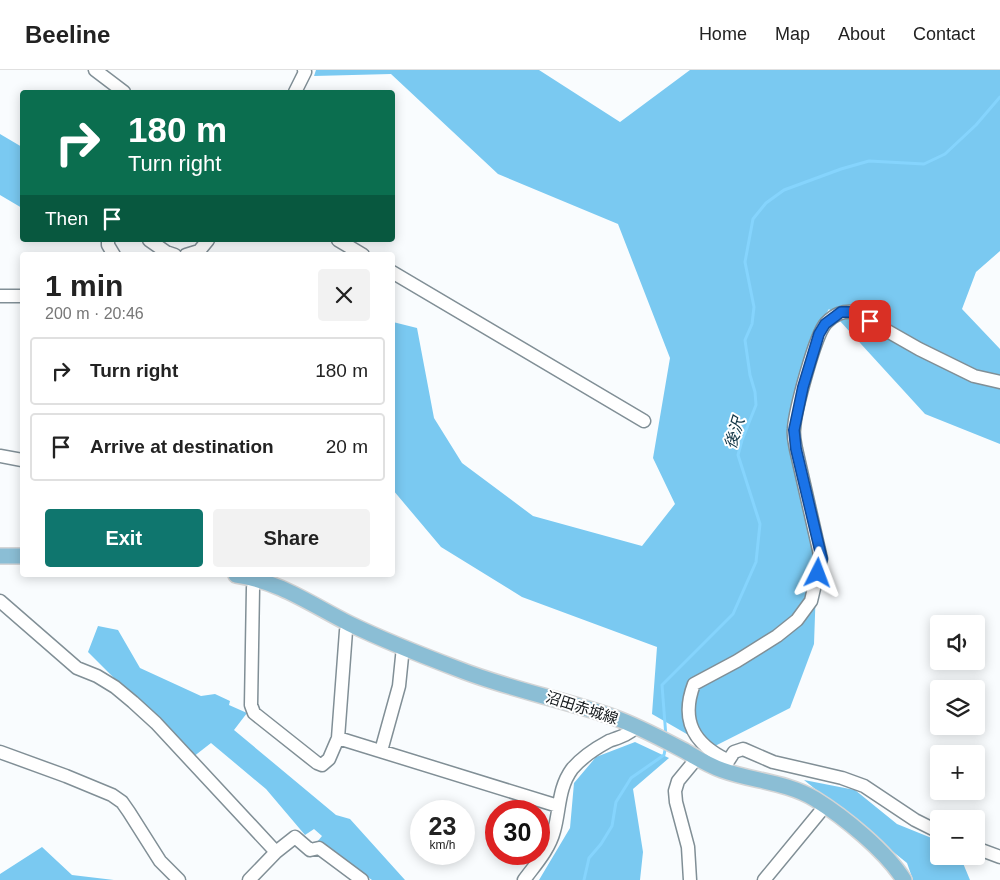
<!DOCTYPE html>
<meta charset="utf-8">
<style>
:root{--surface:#fff;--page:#f2f2f2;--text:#222;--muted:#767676;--line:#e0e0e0;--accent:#0f766e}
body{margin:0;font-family:Arial,"Noto Sans JP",sans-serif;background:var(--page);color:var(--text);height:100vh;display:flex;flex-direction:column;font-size:19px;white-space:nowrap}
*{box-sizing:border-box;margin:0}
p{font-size:16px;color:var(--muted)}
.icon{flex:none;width:28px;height:28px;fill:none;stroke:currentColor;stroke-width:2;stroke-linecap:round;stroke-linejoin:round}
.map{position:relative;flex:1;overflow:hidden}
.drawer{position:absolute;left:20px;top:182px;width:375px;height:325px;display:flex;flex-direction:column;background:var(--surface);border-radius:5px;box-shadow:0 2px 12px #0003}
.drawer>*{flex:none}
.guide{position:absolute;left:20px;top:20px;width:375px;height:152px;border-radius:5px;box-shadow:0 2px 12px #0003;background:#0b6e4f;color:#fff;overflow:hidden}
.buttons{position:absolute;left:930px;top:545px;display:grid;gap:10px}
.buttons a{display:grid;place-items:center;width:55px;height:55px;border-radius:5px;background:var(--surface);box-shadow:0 2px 12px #0003;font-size:25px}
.speed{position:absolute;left:410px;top:730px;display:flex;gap:10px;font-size:25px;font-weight:700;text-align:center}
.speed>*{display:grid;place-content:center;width:65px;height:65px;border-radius:50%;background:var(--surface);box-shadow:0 2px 12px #0003;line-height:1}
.speed small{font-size:12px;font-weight:400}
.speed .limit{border:8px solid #d22;background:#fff;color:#111}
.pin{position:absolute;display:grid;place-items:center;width:42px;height:42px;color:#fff;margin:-21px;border-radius:10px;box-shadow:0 2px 8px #0006}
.me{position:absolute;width:55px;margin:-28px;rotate:3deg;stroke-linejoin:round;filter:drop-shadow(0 0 4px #0008)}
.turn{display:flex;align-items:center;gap:18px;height:105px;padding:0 25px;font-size:22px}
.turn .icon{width:65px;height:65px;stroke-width:2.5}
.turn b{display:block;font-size:35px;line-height:42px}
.then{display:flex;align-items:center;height:48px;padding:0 25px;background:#0003;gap:10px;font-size:19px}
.round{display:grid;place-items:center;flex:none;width:52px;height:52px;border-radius:5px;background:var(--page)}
.head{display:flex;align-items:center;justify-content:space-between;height:85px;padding:0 25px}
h1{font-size:30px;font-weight:600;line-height:38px}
.button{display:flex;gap:10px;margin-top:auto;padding:10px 25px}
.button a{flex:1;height:58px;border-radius:5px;background:var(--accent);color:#fff;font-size:20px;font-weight:600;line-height:58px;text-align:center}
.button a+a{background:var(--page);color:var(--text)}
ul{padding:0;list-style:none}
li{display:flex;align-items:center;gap:15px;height:68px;margin:0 10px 8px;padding:0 15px;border:2px solid var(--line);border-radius:5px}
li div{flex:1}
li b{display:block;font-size:19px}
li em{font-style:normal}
header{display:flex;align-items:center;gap:30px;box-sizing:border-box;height:70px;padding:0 25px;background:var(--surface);border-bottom:1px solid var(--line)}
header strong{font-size:24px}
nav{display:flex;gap:28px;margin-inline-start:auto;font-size:18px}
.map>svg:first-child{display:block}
.forest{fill:#7ac9f1}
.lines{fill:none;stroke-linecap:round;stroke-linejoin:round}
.stream{stroke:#85d4fd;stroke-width:3}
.minor-casing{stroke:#818f96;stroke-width:15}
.major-casing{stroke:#d4d5d6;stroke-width:18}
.minor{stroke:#fff;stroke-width:12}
.major{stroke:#8bbed5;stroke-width:15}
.route-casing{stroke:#114b97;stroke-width:12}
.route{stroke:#1a73e8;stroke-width:9}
.labels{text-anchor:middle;stroke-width:4;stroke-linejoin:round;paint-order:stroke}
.street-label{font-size:15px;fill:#12171a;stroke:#fff}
.water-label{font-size:16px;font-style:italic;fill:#0f3344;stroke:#fff}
</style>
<header>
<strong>Beeline</strong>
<nav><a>Home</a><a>Map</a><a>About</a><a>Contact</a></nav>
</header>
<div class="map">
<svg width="1000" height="810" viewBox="0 0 1000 810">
<rect width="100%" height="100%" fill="#f9fcfe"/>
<!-- forest -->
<path class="forest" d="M 316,0 L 539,0 L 620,52 L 690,0 L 1000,0 L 1000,181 L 976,202 L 962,239 L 1000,279 L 1000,374 L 925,344 L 829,239 L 810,269 L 789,358 L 817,488 L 814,574 L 790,638 L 711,678 L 652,644 L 657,577 L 522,527 L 441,477 L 393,420 L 393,252 L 417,258 L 434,348 L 462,393 L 533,446 L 642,476 L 675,434 L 653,388 L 670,288 L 618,154 L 498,104 L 391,4 L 314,6 Z
M 0,64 L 22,77 L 22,138 L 0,125 Z
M 98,556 L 118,560 L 140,598 L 201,626 L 215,624 L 230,631 L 229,635 L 247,643 L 234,660 L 336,745 L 350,749 L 405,810 L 372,810 L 317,772 L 322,766 L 314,759 L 305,765 L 266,719 L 211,673 L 193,687 L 88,582 Z
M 635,672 L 669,688 L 633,719 L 643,782 L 640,810 L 539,810 L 570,758 L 574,713 L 596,687 Z
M 804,710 L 855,720 L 897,754 L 939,771 L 939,786 L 960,786 L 970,810 L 913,810 L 907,793 Z
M 42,777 L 72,805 L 114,810 L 0,810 L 0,804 Z"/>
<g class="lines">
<!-- stream -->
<path class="stream" d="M 666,667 L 662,615 L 733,544 L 756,492 L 760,454 L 738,385 L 742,370 L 756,335 L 755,322 L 750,305 L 745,270 L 752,254 L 754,237 L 745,192 L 753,149 L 766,133 L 784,120 L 841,99 L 869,91 L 924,94 L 945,84 L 976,55 L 1000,27
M 584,810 L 589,788 L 601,774 L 612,756 L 616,732 L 631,708 L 664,685 L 666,675"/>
<!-- minor casing -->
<g class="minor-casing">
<path id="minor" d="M 95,0 L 124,22
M 295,22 L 305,2 L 304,0
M 108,170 L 108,175 L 114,185
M 149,170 L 166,182 L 175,185
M 338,170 L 363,185
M 186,185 L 199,181 L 208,170
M 392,202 L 644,351
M 0,226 L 22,226
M 0,386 L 22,390
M 256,508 L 253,518 L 251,635 L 254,643 L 317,693 L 322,695 L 329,689 L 338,668 L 346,561 L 349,553
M 0,531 L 77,598 L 97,606 L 115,617 L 133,632 L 156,653 L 276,782
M 338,668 L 558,736
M 381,681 L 399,616 L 403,577
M 0,682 L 66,706 L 112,725 L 122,732 L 129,742 L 160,791 L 179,810
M 727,690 C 694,674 680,651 694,614 L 737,591 L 777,566 L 797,550 L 811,531 L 821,489 L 796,379 C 795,373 793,366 794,359 C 795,341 815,265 826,253 C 835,244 842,241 854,242 L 919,279 L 974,306 L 1000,312
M 725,696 L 734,682 L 743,679 L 773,692 L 842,708 L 864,716 L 915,750 L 939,762
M 976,778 L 1000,787
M 249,810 L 276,782 L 295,767 L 310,780 L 319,778 L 362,810
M 524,810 C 535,795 549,780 554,761 C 560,740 558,718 572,699 C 582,687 596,678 609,671 C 620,667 628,665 636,657
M 690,810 L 688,777 L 676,732 L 675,721 L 678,711 L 697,688
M 764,810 L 825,736"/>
</g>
<!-- major casing -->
<g class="major-casing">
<path id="major" d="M 0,486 L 22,486
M 236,505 C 279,511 312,535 350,554 C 385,571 421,585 458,599 C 508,619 562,629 613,647 C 638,656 662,669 685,681 C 697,688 708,695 722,700 C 752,711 787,712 815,729 C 844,747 886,781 904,810"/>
</g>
<!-- minor -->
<use href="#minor" class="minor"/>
<!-- major -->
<use href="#major" class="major"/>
</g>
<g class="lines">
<!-- route casing -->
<g class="route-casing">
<path id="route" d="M 818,503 L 822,489 L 796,379 L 794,360 L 803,317 L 819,264 L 825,254 L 841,242 L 854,242 L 870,251"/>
</g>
<!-- route -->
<use href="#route" class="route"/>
</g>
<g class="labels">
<!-- street labels -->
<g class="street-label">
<text transform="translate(582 638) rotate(18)" y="5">沼田赤城線</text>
</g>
<!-- water labels -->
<g class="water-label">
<text transform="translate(734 363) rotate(-73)" y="6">後沢</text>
</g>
</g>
</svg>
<div class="buttons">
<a><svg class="icon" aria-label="sound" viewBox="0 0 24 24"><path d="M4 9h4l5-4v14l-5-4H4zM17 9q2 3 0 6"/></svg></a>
<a><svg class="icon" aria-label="layers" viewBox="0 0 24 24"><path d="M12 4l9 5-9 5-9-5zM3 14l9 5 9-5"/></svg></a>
<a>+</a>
<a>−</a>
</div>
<div class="speed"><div>23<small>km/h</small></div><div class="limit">30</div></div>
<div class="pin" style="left:870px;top:251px;background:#d93025"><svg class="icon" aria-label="arrive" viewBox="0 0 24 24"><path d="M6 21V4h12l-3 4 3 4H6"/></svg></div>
<svg class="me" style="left:818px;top:503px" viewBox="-20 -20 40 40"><path d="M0-17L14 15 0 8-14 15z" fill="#1a73e8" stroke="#fff" stroke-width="4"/></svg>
<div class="guide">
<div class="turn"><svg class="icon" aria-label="right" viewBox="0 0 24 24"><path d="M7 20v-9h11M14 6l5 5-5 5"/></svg><div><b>180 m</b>Turn right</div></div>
<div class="then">Then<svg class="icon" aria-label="arrive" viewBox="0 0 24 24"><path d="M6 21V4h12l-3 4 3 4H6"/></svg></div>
</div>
<section class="drawer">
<div class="head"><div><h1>1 min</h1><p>200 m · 20:46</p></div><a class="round"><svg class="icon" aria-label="close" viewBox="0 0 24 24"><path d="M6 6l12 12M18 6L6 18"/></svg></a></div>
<ul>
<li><svg class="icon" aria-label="right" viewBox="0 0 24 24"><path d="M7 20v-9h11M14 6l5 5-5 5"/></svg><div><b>Turn right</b></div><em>180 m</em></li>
<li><svg class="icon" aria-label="arrive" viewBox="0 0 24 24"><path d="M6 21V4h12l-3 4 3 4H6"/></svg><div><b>Arrive at destination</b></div><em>20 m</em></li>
</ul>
<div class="button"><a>Exit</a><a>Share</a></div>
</section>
</div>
